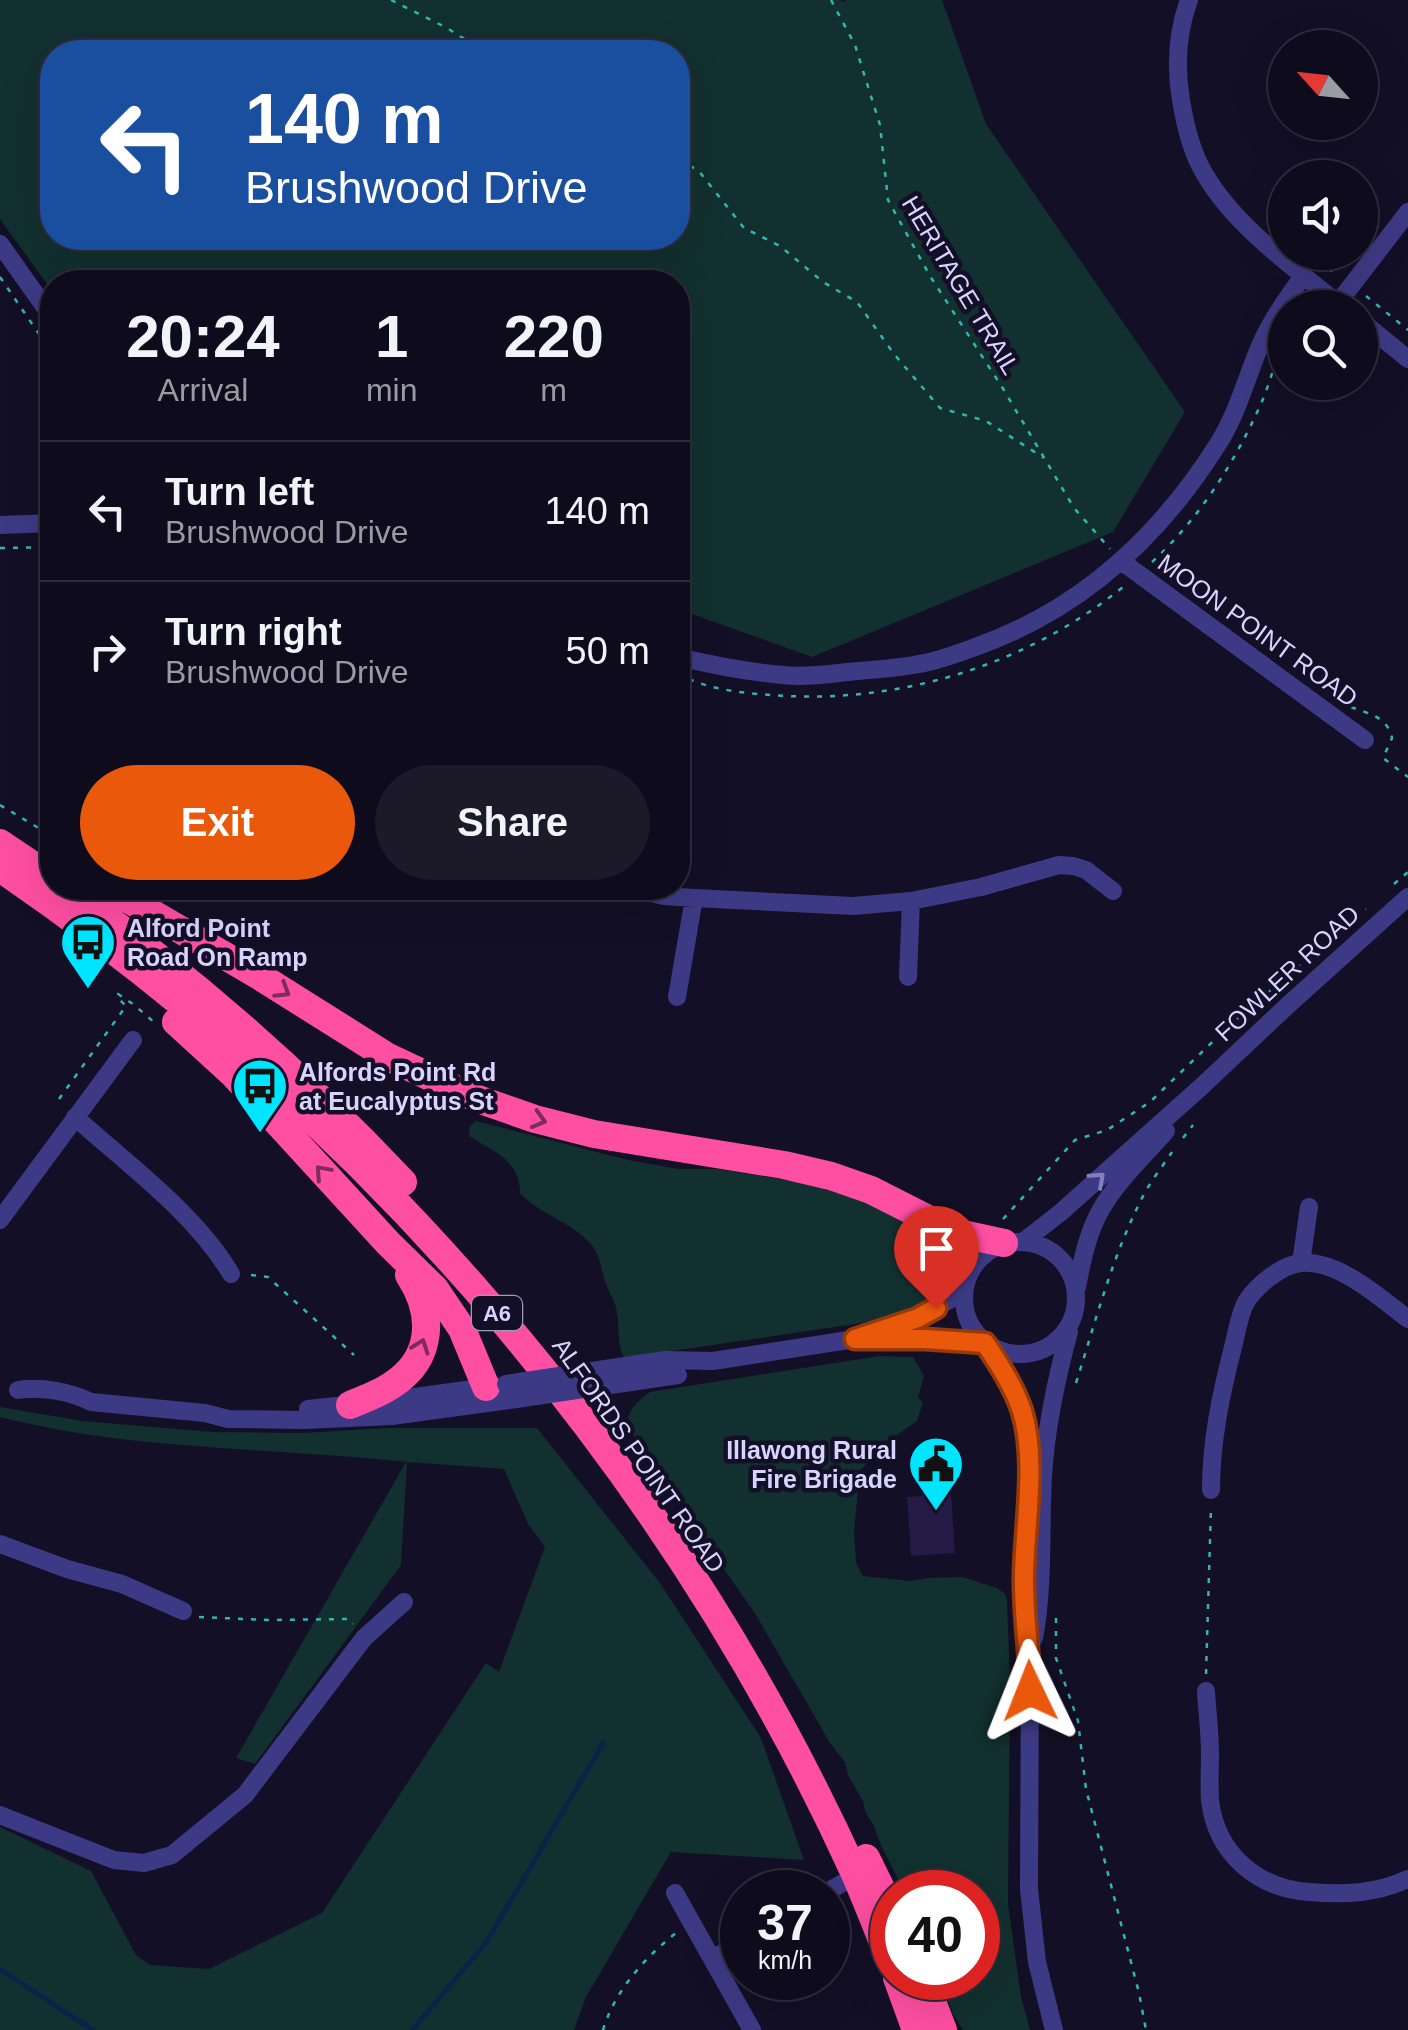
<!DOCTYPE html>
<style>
:root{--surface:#0e0b1c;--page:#1c1929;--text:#f1f3f6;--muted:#9b9ba3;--line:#2e2b3b;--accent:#ea580c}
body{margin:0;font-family:Helvetica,sans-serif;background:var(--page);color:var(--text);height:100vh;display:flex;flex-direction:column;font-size:38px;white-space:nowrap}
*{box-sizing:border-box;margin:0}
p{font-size:32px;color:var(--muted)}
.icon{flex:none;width:55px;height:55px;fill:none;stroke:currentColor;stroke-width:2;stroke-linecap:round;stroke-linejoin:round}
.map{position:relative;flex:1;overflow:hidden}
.details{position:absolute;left:40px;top:270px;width:650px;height:630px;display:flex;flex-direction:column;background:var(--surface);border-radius:40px;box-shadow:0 10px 40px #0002,0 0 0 2px var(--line)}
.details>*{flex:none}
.guide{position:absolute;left:40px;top:40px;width:650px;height:210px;border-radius:40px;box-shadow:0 10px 40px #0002,0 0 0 2px var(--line);background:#1a4fa0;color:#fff;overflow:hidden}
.needle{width:65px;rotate:297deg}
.controls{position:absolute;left:1268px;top:30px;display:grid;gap:20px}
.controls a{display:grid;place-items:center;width:110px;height:110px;border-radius:50%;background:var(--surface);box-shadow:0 10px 40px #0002,0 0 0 2px var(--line);font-size:50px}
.speed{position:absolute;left:720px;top:1870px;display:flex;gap:20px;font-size:50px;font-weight:700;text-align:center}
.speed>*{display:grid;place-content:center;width:130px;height:130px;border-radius:50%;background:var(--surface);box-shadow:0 10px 40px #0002,0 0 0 2px var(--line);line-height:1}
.speed small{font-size:25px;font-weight:400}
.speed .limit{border:15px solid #d22;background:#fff;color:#111}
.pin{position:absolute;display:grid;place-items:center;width:85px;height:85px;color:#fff;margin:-102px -42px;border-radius:50% 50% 50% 0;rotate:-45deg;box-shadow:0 0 10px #0007}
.pin .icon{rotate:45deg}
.me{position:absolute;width:110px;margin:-55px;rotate:358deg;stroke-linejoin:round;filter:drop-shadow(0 0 8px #0008)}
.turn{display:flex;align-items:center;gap:35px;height:210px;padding:0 40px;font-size:45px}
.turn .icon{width:130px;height:130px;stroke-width:2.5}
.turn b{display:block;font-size:70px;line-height:85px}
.eta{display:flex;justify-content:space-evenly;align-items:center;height:170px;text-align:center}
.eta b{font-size:60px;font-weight:800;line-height:70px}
.action{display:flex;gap:20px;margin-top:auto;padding:20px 40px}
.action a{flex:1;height:115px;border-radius:60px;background:var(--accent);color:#fff;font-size:40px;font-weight:800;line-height:115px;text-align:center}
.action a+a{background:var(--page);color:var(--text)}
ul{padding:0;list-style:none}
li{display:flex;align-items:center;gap:30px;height:140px;padding:0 40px;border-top:2px solid var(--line)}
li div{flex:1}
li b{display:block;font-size:38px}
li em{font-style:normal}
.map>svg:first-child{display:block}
.green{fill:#12302f;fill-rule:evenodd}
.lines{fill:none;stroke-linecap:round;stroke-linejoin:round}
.stream{stroke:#0c2248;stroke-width:5}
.building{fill:#241b47}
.path{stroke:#2fb8b0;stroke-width:2.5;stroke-dasharray:5 8;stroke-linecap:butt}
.minor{stroke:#3d3a85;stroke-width:18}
.highway{stroke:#ff4fa3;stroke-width:28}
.minor-bridge{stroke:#3d3a85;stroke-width:18}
.oneway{stroke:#7d2c5e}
.oneway2{stroke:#837fbc}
.route-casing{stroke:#983908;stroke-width:25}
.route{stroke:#ea580c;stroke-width:18}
.labels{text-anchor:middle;stroke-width:9;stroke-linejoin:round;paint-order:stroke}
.shield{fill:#130f26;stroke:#9e99be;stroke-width:2.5}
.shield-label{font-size:22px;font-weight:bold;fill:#d9d4ff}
.street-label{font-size:25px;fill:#d9d4ff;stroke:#130f26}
.poi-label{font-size:25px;font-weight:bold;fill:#d9d4ff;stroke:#130f26;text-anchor:start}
</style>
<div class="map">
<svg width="1408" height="2030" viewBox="0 0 1408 2030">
<rect width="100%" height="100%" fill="#130f26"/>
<!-- green -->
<path class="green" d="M 0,0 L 840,0 L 843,2 L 847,0 L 942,0 L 986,124 L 1185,412 L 1113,532 L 812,657 L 678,609 L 678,282 L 52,282 L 52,291 L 0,219 ZM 52,52 L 678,52 L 678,238 L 52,238 Z
M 476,1121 L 628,1160 L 679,1169 L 718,1169 L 840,1189 L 920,1230 L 932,1250 L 937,1265 L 937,1277 L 931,1293 L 926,1305 L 915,1311 L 882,1320 L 624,1358 C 616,1339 620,1332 617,1313 C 616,1302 610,1295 606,1284 C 600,1269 602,1255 589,1242 C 569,1221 539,1214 520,1193 C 520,1160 494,1152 469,1136 L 470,1126 Z
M 879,1356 L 913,1357 L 924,1376 L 918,1397 L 923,1402 L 917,1421 L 894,1437 L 885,1450 L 870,1460 L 860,1471 L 854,1531 L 856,1563 L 863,1576 L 911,1581 L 928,1578 L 962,1577 L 997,1588 L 1005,1594 L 1007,1601 L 1010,1680 L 1008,1904 L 1021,1997 L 1030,2030 L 963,2030 L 953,2014 L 940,1978 L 978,1978 L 978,1892 L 905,1892 L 882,1848 L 874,1826 L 866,1813 L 863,1801 L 848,1775 L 845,1762 L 830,1743 L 756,1615 L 719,1562 L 681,1497 L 659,1473 L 627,1426 C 627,1410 638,1401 650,1392 Z
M 0,1407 L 83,1421 L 212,1432 L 303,1433 L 385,1428 L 537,1428 L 660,1583 L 761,1738 L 804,1860 L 671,1852 L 586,1997 L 574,2030 L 0,2030 L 0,1827 L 91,1871 L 136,1955 L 150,1965 L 209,1969 L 322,1913 L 486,1663 L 499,1672 L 545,1547 L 528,1524 L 504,1469 L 407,1462 L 401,1565 L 255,1764 L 236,1758 L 406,1462 C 271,1447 133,1451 0,1417 Z"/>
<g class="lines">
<!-- stream -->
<path class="stream" d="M 0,1969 L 93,2030
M 412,2030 L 486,1943 L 603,1743"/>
</g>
<!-- building -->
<path class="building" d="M 951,1494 L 955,1553 L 911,1556 L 907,1497 Z"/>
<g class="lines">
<!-- path -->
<path class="path" d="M 391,0 L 447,28 L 485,52
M 831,0 L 855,45 L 880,125 L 888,200 L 930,276 L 1002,387 L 1074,508 L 1110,549
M 678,160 L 698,170 L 744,228 L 780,246 L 823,282 L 857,302 L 894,354 L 940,408 L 986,421 L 1044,458
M 1267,220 L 1285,234
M 1308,252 L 1336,274
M 0,277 L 52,353
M 1366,296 L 1408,330
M 0,548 L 52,547
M 1152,562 C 1200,518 1237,459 1263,399 C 1271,379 1276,359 1284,339
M 689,679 C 714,690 744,693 771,695 C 897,705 1025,666 1123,587
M 1351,707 C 1369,714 1387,716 1392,738 L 1383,758 L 1408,777
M 0,805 L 52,836
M 1394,884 L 1408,872
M 59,1099 L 126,1006 L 117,997 L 118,994 L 133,1004 L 155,1023
M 1183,1138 L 1193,1125
M 1003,1219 L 1075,1140 L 1107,1130 L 1150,1102 L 1230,1025 L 1366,909
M 251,1275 L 268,1277 L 354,1355
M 1076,1383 C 1096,1320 1112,1257 1142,1198 C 1150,1182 1162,1167 1172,1152
M 199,1617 L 268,1620 L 349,1619 L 353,1624
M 1056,1618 L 1056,1658 L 1078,1721 L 1086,1789 L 1139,1993 L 1146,2030
M 1206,1674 L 1211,1507
M 603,2030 C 614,1992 645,1957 676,1933"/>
<!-- minor -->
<path class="minor" d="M 1189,0 C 1177,33 1175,65 1181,100 C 1185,125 1191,151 1204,173 C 1235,227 1296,269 1344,308
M 0,244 L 52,317
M 1338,303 L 1408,212
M 1360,320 L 1408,359
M 0,525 L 52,523
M 1121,561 L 1365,740
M 678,657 C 712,665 747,672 783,675 C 808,678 834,673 859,671 C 879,669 899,668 919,664 C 939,661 959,653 978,646 C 1081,609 1160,536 1218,444 C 1239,411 1247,374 1263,339 C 1274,316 1289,295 1304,275
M 629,888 L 664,896 L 694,898 L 853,906 L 911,901 L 981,887 L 1059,865 L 1073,866 L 1086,870 L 1113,891
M 436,892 L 439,888
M 908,977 L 911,901
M 677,997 L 694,898
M 75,1117 C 127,1164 196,1214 231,1274
M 0,1220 L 133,1040
M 1024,1241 L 1060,1213 L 1201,1087 L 1287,1006 L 1408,897
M964 1298a56 56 0 1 1 112 0a56 56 0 1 1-112 0Z
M 1301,1263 L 1309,1207
M 1077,1287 C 1082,1261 1087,1235 1100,1211 C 1117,1181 1144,1156 1166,1131
M 870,1334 L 918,1318 L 963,1292
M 986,1344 L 1015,1394 L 1021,1407 L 1028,1437 L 1024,1612 L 1030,1656 L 1029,1889 L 1037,1962 L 1054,2030
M 665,1360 L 713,1361 L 855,1339 L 925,1339 L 985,1343
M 18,1390 C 41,1386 71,1392 91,1402 L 205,1413 L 228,1419 L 304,1420 L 392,1416 L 516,1399
M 308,1409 L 393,1400 L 495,1386
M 1211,1490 C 1211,1441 1221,1394 1233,1347 C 1237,1332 1239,1315 1246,1302 C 1256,1286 1281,1265 1301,1263 C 1339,1260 1380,1298 1408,1319
M 0,1544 L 67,1569 L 122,1584 L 183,1611
M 1034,1638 C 1044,1584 1040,1530 1043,1476 C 1046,1427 1056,1380 1069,1332
M 1206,1691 C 1207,1711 1210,1732 1210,1753 C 1210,1769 1209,1784 1210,1800 C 1216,1853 1256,1888 1309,1892 C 1343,1895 1376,1894 1408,1879
M 0,1815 L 114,1860 L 144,1863 L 172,1855 L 245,1795 L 364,1638 L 404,1602
M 827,1892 L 855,1876
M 675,1893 L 752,2030
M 712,1959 L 742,1942"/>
<!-- highway -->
<path class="highway" d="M 0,843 L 52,878
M 0,868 C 368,1119 670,1468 855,1874 C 868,1904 880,1935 892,1965
M 65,888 C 188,974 300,1073 403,1182
M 109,888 L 261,977 L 388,1057 L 475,1098 L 535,1119 L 594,1134 L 784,1165 L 831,1176 L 871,1190 L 936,1223 L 967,1235 L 1004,1243
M 176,1022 L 234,1075 L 388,1243 L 435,1289 L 462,1329 L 486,1387
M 350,1405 C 364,1399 379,1394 392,1385 C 434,1358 434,1313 409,1275
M 866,1858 L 892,1911
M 897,1978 L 916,2030
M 923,1978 L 943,2030"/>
<!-- minor-bridge -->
<path class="minor-bridge" d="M 506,1384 L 665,1360
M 516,1399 L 678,1375"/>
</g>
<!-- one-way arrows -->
<defs><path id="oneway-chevron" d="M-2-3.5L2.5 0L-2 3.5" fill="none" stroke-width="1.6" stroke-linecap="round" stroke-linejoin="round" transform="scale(2.5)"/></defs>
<g class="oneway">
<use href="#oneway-chevron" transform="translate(283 991) rotate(32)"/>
<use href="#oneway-chevron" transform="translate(539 1120) rotate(16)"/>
<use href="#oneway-chevron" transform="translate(322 1172) rotate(-132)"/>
<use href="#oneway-chevron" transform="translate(421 1346) rotate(-70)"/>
</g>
<use class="oneway2" href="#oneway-chevron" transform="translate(1098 1179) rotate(-42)"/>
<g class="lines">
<!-- route casing -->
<g class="route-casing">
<path id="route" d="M 936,1308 L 918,1318 L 855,1339 L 925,1339 L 985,1343 C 999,1364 1014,1387 1022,1411 C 1037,1460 1025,1523 1024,1574 C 1023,1613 1030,1652 1030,1691"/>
</g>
<!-- route -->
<use href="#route" class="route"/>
</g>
<!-- icons -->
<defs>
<g id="bus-pin" transform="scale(2.875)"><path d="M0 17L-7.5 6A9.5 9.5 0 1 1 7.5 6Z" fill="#00e5ff" stroke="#130f26"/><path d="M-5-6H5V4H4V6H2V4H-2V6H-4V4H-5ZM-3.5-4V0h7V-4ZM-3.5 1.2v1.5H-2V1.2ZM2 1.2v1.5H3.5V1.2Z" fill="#111"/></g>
<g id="civic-pin" transform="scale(2.875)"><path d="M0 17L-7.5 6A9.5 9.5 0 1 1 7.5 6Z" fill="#00e5ff" stroke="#130f26"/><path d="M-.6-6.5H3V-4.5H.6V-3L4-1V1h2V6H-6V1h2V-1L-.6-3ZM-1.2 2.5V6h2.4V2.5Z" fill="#111"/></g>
</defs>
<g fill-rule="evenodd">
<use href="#bus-pin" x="88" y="942"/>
<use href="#bus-pin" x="260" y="1086"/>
<use href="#civic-pin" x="936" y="1464"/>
</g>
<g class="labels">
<!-- shield labels -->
<rect class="shield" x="472" y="1296" width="50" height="34" rx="8"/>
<g class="shield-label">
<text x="497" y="1321">A6</text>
</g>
<!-- street labels -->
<g class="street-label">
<text transform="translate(961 285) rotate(59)" y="9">HERITAGE TRAIL</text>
<text transform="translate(1258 630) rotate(36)" y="9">MOON POINT ROAD</text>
<text transform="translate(1287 973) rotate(-43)" y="9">FOWLER ROAD</text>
<text transform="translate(639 1455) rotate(55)" y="9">ALFORDS POINT ROAD</text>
</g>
<!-- poi labels -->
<g class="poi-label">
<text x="127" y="937">Alford Point<tspan x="127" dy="29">Road On Ramp</tspan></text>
<text x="299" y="1081">Alfords Point Rd<tspan x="299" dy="29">at Eucalyptus St</tspan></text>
<text x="897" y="1459" text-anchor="end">Illawong Rural<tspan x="897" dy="29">Fire Brigade</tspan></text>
</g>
</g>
</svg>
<div class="controls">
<a><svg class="needle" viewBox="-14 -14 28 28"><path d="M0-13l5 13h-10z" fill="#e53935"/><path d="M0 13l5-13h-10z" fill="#9b9ba3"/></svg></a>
<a><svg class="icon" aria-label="sound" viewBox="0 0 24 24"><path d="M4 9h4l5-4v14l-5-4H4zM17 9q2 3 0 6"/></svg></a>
<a><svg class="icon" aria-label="search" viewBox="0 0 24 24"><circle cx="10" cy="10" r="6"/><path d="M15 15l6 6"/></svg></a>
</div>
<div class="speed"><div>37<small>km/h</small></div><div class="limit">40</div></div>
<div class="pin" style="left:936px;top:1308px;background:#d93025"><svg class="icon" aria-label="arrive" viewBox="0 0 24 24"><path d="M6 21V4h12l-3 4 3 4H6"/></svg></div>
<svg class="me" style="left:1030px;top:1691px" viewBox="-20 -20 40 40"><path d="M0-17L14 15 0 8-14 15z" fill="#ea580c" stroke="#fff" stroke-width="4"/></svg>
<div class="guide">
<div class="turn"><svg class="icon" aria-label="left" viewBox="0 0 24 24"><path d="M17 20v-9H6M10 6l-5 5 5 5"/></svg><div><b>140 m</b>Brushwood Drive</div></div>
</div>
<section class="details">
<div class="eta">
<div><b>20:24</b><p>Arrival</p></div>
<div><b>1</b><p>min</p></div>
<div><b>220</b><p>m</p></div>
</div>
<ul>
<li><svg class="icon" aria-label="left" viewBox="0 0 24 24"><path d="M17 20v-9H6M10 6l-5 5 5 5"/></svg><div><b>Turn left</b><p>Brushwood Drive</p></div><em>140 m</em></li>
<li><svg class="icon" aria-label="right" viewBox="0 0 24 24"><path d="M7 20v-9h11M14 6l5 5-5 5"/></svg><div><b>Turn right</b><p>Brushwood Drive</p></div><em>50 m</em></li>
</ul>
<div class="action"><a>Exit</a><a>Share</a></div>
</section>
</div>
